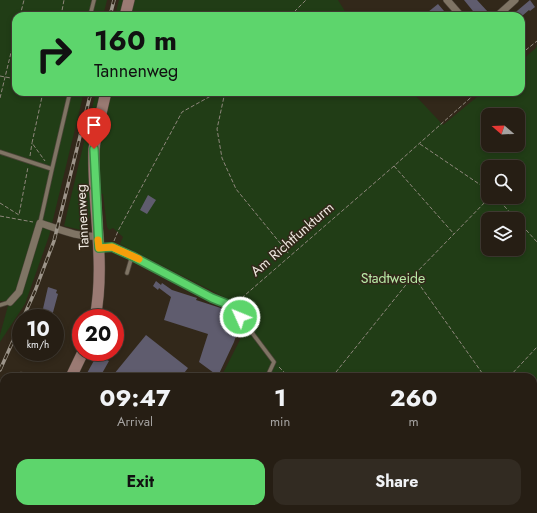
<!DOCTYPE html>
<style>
:root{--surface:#261e14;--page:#322b22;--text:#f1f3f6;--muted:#a4a2a0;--line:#423c34;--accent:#5dd56c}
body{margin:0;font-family:Jost,sans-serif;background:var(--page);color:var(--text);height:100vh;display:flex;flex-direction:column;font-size:15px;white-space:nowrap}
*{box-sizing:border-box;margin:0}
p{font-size:13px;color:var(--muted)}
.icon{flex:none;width:22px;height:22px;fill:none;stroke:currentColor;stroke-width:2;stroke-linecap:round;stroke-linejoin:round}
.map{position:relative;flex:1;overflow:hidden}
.side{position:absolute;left:0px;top:373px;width:537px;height:140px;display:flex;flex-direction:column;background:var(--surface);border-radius:12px 12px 0 0;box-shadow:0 2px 6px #0003,0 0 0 1px var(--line)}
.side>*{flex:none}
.guide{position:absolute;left:12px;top:12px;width:513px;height:84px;border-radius:12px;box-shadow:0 2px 6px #0003,0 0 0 1px var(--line);background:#5dd56c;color:#111;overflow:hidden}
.needle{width:26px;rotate:289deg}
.tools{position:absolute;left:481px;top:108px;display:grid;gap:8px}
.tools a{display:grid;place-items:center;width:44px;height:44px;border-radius:8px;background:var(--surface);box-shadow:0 2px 6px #0003,0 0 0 1px var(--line);font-size:20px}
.speed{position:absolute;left:12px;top:309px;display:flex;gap:8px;font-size:20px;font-weight:700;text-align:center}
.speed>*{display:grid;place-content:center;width:52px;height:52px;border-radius:50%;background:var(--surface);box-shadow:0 2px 6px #0003,0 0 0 1px var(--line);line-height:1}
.speed small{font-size:10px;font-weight:400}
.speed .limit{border:6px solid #d22;background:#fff;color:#111}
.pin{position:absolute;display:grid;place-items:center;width:34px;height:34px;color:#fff;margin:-41px -17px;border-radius:50% 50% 50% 0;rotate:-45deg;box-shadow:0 0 4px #0007}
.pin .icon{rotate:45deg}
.me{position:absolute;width:44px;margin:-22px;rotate:314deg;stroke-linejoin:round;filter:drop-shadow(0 0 3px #0008)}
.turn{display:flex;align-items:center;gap:14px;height:84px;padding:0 16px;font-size:18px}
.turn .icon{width:52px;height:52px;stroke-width:2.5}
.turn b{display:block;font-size:28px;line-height:34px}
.eta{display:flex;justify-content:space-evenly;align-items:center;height:68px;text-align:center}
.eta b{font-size:24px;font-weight:700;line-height:28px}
.primary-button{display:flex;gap:8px;margin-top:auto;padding:8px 16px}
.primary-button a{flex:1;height:46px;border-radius:12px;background:var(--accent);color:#111;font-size:16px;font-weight:700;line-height:46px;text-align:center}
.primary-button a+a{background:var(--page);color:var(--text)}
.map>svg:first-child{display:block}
.green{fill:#213d16;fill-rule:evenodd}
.building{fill:#5f5c6e}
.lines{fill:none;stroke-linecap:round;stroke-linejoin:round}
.lane-casing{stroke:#4d453a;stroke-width:5}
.street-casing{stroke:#4d453a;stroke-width:8}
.secondary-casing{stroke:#4d453a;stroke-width:12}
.path{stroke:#8f877c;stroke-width:1;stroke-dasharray:4 2;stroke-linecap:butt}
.lane{stroke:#7f7464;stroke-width:3.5}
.street{stroke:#7f7464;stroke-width:7}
.secondary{stroke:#9a7a73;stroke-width:11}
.rail-casing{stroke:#9c9489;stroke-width:3.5}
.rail{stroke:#32281a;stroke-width:2;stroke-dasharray:6;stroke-linecap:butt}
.route-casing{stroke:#3c8a46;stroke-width:10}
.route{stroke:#5dd56c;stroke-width:7}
.slow{stroke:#f59e0b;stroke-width:7}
.labels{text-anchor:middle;stroke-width:3;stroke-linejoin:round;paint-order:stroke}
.street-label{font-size:14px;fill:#efe9e0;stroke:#32281a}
.park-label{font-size:14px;fill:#b8eaa6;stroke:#32281a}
</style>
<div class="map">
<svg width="537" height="513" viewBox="0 0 537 513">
<rect width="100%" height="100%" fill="#32281a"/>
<!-- green -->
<path class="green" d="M 0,0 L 107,0 L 103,16 L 16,16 L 16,92 L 84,92 L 49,236 L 25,304 L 0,342 L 0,335 L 9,302 L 0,301 Z
M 119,0 L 338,0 L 348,16 L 115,16 Z
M 537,44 L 537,513 L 174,513 L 174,509 L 533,509 L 533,377 L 221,377 L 246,328 L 232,306 L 224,297 L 120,244 L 123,237 L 113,228 L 109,230 L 107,227 L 103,194 L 96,193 L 85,231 L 64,226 L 96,92 L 412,92 L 443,125 L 483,92 L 521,92 L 521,61 L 536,48 ZM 488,115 L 518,115 L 518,145 L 488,145 ZM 488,167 L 518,167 L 518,197 L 488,197 ZM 488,219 L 518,219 L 518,249 L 488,249 Z"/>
<!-- building -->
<path class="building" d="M 464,0 L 477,0 L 488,12 L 484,16 L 477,16 Z
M 530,0 L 535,7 L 530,11 L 529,10 L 522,16 L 511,16 Z
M 438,4 L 444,11 L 438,16 L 431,16 L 428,12 Z
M 148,195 L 156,200 L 147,214 L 140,210 Z
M 156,281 L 161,285 L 162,283 L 172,290 L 197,298 L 196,300 L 230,311 L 227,320 L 240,324 L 234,342 L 218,376 L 199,362 L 208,334 L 164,320 L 171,297 L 159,288 L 158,290 L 153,286 Z
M 48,287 L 57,290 L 56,293 L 58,294 L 52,316 L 42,313 Z
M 146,335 L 188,368 L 181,377 L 117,377 L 114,374 Z
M 97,355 L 109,361 L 100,377 L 89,377 L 86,375 Z"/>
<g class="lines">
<!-- lane casing -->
<g class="lane-casing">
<path id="lane" d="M 90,16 L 94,0
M 450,16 L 456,10
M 0,152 L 52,169
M 40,223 L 52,169 L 70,92
M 100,248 L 112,247 L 132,256 L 213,298 L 232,306 L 274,362 L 267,377
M 127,273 L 132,256
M 0,305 L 10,302
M 18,377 L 21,374 L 26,377
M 176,509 L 177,513"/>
</g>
<!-- street casing -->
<g class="street-casing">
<path id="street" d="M 447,0 L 461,16
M 497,16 L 515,0
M 10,302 L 19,292 L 40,223 C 59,229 78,238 98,236"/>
</g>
<!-- secondary casing -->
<g class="secondary-casing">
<path id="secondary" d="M 125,16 L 129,0
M 95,318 C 106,262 92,205 94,149 L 96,135 L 106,92
M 71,377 L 83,352
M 0,462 L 4,457"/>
</g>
<!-- path -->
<path class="path" d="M 20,16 L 24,0
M 61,16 L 64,0
M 290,16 L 306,0
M 521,54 L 537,41
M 0,76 L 16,79
M 43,92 L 32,143 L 45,161
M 225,92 L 217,129 L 222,158 L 236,189 L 289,254
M 0,98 L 16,32
M 420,144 L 488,190
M 30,156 L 32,143
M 394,166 L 454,234
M 496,197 L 516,219
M 0,203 L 19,215 L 28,167
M 0,216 L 33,222
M 518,221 L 537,242
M 114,241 L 118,231 L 182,112 L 218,92
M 414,277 L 485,377
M 237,302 L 394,166 L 477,92
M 279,367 L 289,377
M 332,377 L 413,276 L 490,197
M 509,377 L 537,347
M 533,429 L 537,426
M 533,480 L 537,484
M 401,509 L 402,513
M 448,513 L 452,509"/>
<!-- lane -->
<use href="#lane" class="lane"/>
<!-- street -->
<use href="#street" class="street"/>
<!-- secondary -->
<use href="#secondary" class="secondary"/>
<!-- rail casing -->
<g class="rail-casing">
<path id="rail" d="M 110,16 L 114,0
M 23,318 L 35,291 L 54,241 L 91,92
M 0,370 L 21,323"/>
</g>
<!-- rail -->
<use href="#rail" class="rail"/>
</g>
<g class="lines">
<!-- route casing -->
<g class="route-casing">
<path id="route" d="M 94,149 L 99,248 L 112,247 L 132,256 L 212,298 L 232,306 L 240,317"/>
</g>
<!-- route -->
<use href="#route" class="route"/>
<!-- slow -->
<path class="slow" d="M 98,240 L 99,248 L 112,247 L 139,259"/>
</g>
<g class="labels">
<!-- street labels -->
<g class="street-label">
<text transform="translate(82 217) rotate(-93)" y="5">Tannenweg</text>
<text transform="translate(292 239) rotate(-41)" y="5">Am Richtfunkturm</text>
</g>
<!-- park labels -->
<g class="park-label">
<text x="393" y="283">Stadtweide</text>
</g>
</g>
</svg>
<div class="tools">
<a><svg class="needle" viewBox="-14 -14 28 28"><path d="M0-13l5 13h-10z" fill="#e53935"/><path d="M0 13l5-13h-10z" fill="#a4a2a0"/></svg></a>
<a><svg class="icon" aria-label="search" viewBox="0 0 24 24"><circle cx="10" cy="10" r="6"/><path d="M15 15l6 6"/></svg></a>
<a><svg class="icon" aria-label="layers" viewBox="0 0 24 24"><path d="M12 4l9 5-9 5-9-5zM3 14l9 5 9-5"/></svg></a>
</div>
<div class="speed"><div>10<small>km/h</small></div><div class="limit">20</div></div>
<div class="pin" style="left:94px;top:149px;background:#d93025"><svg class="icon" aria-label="arrive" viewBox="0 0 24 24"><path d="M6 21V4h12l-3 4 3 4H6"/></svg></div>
<svg class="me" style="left:240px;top:317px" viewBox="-20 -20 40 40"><circle r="17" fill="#5dd56c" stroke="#fff" stroke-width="3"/><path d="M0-11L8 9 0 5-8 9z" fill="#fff"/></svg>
<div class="guide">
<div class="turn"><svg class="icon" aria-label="right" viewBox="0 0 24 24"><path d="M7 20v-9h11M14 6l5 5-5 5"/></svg><div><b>160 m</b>Tannenweg</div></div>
</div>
<section class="side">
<div class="eta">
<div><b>09:47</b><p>Arrival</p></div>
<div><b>1</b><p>min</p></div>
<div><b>260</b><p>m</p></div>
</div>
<div class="primary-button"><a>Exit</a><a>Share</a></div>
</section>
</div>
